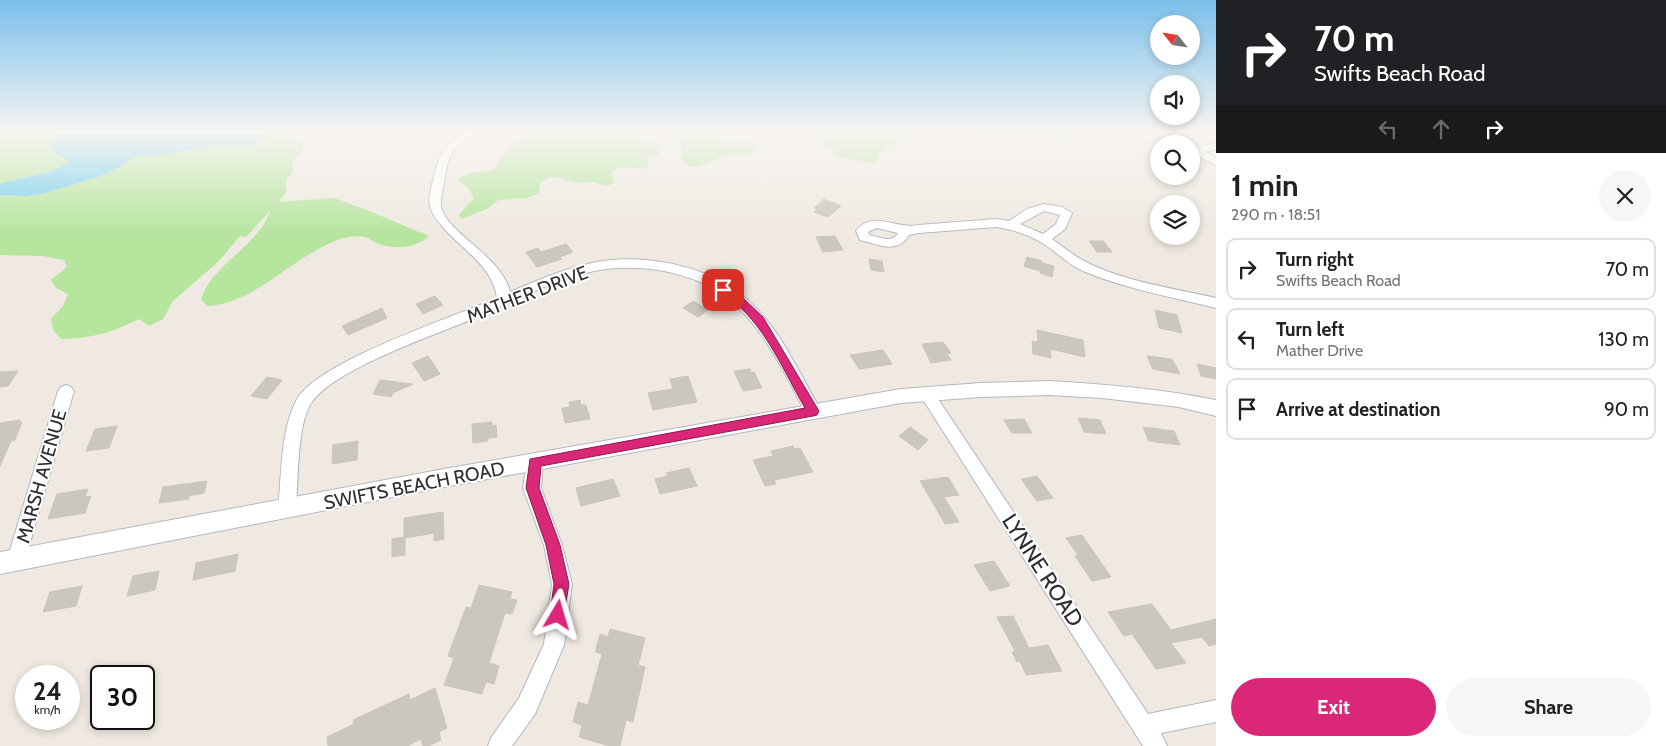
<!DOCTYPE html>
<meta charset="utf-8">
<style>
:root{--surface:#fff;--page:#f6f6f6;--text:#202124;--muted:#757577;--line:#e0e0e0;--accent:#db2777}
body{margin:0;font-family:Cabin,sans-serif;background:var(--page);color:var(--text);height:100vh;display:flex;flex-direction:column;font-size:19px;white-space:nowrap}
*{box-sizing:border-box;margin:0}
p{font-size:16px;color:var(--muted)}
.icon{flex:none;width:28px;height:28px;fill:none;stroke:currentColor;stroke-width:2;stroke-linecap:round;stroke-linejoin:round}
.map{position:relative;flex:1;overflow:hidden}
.details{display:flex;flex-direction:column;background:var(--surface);width:450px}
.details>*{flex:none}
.top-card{background:#202124;color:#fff;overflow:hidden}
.needle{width:32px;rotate:300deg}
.tools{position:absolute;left:1150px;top:15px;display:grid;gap:10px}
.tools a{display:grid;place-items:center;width:50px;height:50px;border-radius:50%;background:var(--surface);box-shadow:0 2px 8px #0003;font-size:25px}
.speed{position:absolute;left:15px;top:665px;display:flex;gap:10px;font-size:25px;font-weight:700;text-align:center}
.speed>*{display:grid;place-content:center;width:65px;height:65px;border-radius:50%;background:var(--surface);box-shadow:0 2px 8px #0003;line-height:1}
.speed small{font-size:12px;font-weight:400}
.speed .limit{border:2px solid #111;border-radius:8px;background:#fff;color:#111}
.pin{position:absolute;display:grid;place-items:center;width:42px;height:42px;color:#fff;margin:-21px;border-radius:10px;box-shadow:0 2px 8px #0006}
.me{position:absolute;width:55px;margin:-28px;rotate:7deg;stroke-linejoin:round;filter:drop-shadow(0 0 4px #0008)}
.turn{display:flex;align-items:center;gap:18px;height:105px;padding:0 15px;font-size:22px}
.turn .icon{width:65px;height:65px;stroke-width:2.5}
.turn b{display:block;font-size:35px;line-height:42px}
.lanes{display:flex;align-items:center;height:48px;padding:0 15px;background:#0003;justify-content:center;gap:25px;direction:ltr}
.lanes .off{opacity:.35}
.round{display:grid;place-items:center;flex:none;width:52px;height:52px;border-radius:26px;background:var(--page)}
.overview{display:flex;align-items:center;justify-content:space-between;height:85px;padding:0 15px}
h1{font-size:30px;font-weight:700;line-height:38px}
.cta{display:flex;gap:10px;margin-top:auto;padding:10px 15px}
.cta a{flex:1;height:58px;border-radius:30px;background:var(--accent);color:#fff;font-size:20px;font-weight:700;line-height:58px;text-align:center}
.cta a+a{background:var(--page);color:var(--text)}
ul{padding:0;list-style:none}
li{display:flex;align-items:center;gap:15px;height:62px;margin:0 10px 8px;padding:0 5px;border:2px solid var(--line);border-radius:10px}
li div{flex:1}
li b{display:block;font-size:19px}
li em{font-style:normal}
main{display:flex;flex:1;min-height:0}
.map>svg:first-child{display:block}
.green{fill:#b6e59e}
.water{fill:#75cff0}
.building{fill:#cbc7bf;stroke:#cbc5ba}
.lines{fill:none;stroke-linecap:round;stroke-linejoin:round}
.minor-casing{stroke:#b4b7c1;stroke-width:2}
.tertiary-casing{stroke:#b4b7c1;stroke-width:2}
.minor{fill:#fff;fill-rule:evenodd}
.tertiary{fill:#fff;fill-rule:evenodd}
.route{fill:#db2777;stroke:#8e194d}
.labels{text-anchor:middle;stroke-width:4;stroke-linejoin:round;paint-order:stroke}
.street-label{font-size:19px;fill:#2e2e2e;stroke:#fff}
.near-street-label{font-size:22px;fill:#2e2e2e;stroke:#fff}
</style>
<main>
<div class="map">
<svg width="1216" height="746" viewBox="0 0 1216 746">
<rect width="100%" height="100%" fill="#efe9e1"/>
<!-- green -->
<path class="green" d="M 0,131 L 63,131 L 54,137 L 71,159 L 67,166 L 50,172 L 0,185 Z
M 269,131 L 291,131 L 303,145 L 304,148 L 292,162 L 293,172 L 286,180 L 286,192 L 279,202 L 334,198 L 369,211 L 429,236 C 417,248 394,250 379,244 C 374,242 370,238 365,237 C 356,235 344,237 335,241 C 291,258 256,303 207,306 L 201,299 C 210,267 260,244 270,211 L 246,237 L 240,236 L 219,261 L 173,301 L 163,319 L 149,326 L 139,319 C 110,333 93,338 61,339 L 53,330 L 51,319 L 63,306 L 68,294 L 56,288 L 51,280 L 67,267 L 64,260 L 42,256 L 0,255 L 0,195 L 26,196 L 46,193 L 98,177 L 119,168 L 132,158 L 142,155 L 185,152 L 218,145 L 257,144 L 267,135 Z
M 528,131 L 641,131 L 644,138 L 659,145 L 662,150 L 658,154 L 647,156 L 648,166 L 645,169 L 621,167 L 612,171 L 611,175 L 615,182 C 606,190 599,181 589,182 C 584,182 579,184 573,182 C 560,179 553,172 540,184 L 539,192 L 535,195 L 527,198 L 499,200 L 487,209 L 462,219 L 459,216 L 460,213 L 474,198 L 468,188 L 457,179 L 472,173 L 493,170 L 513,142 Z
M 672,131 L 722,131 L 721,136 L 729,141 L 753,143 L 757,147 L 750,155 C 742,156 734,155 726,156 C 711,158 694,177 681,159 C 683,148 680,139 672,131 Z
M 808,131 L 912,131 L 904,140 L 878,154 L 879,159 L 872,163 L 841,158 L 834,155 L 833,150 L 817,142 Z
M 953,131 L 1076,131 L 1075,138 L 1068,143 L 1034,135 L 1002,136 Z"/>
<!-- water -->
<path class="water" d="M 63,131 L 269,131 L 264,140 L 254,145 L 218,145 L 164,155 L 142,155 L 132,158 L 119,168 L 98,177 L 46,193 L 26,196 L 0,195 L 0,184 L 52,171 L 67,163 L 68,160 L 54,152 L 51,142 L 54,137 Z"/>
<!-- building -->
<path class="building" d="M 824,199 L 841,206 L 828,217 L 814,212 L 817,209 L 814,208 Z
M 835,236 L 843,250 L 823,252 L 816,237 Z
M 1089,241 L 1103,241 L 1112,252 L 1097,252 Z
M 566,244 L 573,252 L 560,257 L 562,259 L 537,267 L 526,252 L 538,248 L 541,252 Z
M 1027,257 L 1042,261 L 1039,271 L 1024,266 Z
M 869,259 L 882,261 L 884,272 L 871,270 Z
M 1042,263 L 1054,266 L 1052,277 L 1040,273 Z
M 435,296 L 443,305 L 423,314 L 416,304 Z
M 693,301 L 708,310 L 698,317 L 683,308 Z
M 382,308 L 387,318 L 348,335 L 342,326 Z
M 1155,310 L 1177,315 L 1182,333 L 1159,328 Z
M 1037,330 L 1083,340 L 1085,357 L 1050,349 L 1051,358 L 1033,354 L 1032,341 L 1038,342 Z
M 943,342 L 951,353 L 947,354 L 951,360 L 931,363 L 922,344 Z
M 883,350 L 892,364 L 859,369 L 850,355 Z
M 428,356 L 440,374 L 424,381 L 412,363 Z
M 1147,356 L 1172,359 L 1180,374 L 1153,369 Z
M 1197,364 L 1216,368 L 1216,379 L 1201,376 Z
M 750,369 L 751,373 L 754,372 L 762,388 L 743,391 L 734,371 Z
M 18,371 L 8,386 L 0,387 L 0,372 Z
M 688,376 L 697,402 L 653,410 L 648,393 L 673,389 L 670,379 Z
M 267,377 L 282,380 L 267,399 L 251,396 Z
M 380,380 L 413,384 L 393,393 L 391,397 L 373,394 Z
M 580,400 L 581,405 L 586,405 L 590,419 L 565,423 L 562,408 L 570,407 L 569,402 Z
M 1078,418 L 1100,420 L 1106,434 L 1084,432 Z
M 1024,419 L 1032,433 L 1012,433 L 1004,420 Z
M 20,420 L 19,422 L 22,422 L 15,440 L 11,441 L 0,466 L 0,423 Z
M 492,422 L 492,426 L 496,425 L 497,437 L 488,438 L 488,441 L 473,443 L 472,424 Z
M 117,426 L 109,448 L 86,451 L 95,429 Z
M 910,427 L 928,440 L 918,450 L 899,436 Z
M 1143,427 L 1174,431 L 1180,445 L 1149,441 Z
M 358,441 L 357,460 L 332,464 L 333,445 Z
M 793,446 L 794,449 L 800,448 L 813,472 L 774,480 L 776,484 L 765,486 L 753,460 L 773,456 L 771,451 Z
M 689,468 L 697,486 L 660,494 L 655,479 L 668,476 L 666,473 Z
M 1037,476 L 1053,498 L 1037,501 L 1021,479 Z
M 948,477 L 959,495 L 944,497 L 959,522 L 945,524 L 920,481 Z
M 613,479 L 620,496 L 581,506 L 576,488 Z
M 207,481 L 204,493 L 189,496 L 189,499 L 159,503 L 163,487 Z
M 88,489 L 85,497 L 91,496 L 85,513 L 48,519 L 57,494 Z
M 443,512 L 444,539 L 434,541 L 434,533 L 405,538 L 405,555 L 392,557 L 392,539 L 404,537 L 404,518 Z
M 1082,535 L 1111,577 L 1092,581 L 1075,556 L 1078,555 L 1066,538 Z
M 238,554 L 235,571 L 193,580 L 196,563 Z
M 994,561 L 1010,586 L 990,591 L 974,565 Z
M 159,571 L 155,590 L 127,596 L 133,576 Z
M 479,585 L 512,592 L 510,599 L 517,600 L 512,614 L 505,613 L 489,663 L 499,666 L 494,684 L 486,682 L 482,694 L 444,685 L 454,658 L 448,656 L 466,607 L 471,608 Z
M 82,586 L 76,606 L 43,612 L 50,592 Z
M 1152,604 L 1171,630 L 1216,619 L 1216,644 L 1209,646 L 1202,637 L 1171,643 L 1186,663 L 1156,669 L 1132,634 L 1124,636 L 1108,612 Z
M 1013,616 L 1029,648 L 1048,645 L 1062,671 L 1026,675 L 1020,661 L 1017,662 L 1012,652 L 1015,651 L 997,617 Z
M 610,629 L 645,638 L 638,665 L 645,667 L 633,722 L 626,720 L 620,746 L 609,746 L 579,737 L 582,725 L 573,722 L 578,702 L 588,705 L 602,654 L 595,652 L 600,634 L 608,637 Z
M 435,688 L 447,728 L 439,732 L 441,740 L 429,746 L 423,746 L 421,739 L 407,746 L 328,746 L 327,737 L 354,724 L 353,720 L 409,694 L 410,700 Z"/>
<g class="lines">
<!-- minor casing -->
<g class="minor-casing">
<path id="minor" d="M 467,131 L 478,131 C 471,138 460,141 454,150 C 447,159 446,172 444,183 C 443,190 440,198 441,206 C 445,232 502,256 510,292 C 540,279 571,266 603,261 C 655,254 719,269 755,307 C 783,335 799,373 819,407 L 821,411 L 819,415 L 813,417 L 807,415 C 780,366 758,311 705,284 C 675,270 639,265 606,269 C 560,275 517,300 475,318 C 435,335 336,368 312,402 C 297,422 298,482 296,509 L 293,515 L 287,517 L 281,515 L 278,509 C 282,474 280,433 296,401 C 315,362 454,317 497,298 C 493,266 461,249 442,226 C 437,220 431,213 430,206 C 428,197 432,185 434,176 C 439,154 447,142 467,131 Z
M 1150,131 L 1162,131 L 1186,144 L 1172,144 Z
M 1216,143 L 1216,149 L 1205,152 L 1216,158 L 1216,165 L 1191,153 L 1191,146 L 1196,148 Z
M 1044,204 L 1062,207 L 1072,213 L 1065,229 L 1052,239 C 1063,247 1073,255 1084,261 C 1124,282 1173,288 1216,298 L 1216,308 C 1172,297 1126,289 1083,271 C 1067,264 1055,250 1039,241 C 1026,234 1011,229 996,227 L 919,233 L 909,235 C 898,255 877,244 860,240 L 856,231 C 872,209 897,230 918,225 L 996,219 L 1009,221 L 1027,209 ZM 1044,211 L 1060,215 L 1056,224 L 1043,234 L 1020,224 ZM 877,228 L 898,233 C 892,244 880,237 869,235 L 868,232 Z
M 66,385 L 71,387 L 74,391 L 25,560 L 23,566 L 16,569 L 9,566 L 7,560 L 58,391 L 61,387 Z
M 927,388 L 932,390 L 1148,714 L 1216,700 L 1216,722 L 1161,733 L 1167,746 L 1143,746 L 922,398 L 919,394 L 922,390 Z
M 535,455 L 541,457 L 543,462 L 541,488 L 562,545 L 572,584 L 564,645 L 535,714 L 512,746 L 488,746 L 491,738 L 519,698 L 544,644 L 552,584 L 544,545 L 523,488 L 527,462 L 529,457 Z"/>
</g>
<!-- tertiary casing -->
<g class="tertiary-casing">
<path id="tertiary" d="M 1049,381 C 1105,384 1161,389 1216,400 L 1216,416 L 1179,407 L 1102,398 L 1049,395 L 981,397 L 901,403 L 444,487 L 0,574 L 0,552 L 444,469 L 901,389 L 981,383 Z"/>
</g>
<!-- minor -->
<use href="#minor" class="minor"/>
<!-- tertiary -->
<use href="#tertiary" class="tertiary"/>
</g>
<!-- sky -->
<linearGradient id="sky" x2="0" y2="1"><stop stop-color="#7abfeb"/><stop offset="0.56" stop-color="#f8f5f2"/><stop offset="1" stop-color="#f8f5f2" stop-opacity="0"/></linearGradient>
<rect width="1216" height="235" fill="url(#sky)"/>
<!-- route -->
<path class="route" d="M 723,287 L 741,296 L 763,317 L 819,411 L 817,415 L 813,416 L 541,466 L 539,488 L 560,545 L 569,584 L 563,620 L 558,622 L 553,620 L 550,615 L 554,584 L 546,545 L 526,488 L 530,459 L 805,408 C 781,367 762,316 719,292 L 719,288 Z"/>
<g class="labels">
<!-- street labels -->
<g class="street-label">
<text transform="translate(527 294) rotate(-21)" y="7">MATHER DRIVE</text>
<text transform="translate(41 476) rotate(-74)" y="7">MARSH AVENUE</text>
<text transform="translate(414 485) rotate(-11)" y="7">SWIFTS BEACH ROAD</text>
</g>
<!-- near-street labels -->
<g class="near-street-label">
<text transform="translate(1043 570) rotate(57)" y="8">LYNNE ROAD</text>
</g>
</g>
</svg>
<div class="tools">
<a><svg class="needle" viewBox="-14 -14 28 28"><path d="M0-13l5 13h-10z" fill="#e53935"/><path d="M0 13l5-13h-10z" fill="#757577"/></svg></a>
<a><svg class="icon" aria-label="sound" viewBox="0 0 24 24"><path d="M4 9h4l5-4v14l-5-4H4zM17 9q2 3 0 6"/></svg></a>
<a><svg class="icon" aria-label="search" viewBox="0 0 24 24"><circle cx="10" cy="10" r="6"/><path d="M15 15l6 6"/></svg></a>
<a><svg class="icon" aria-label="layers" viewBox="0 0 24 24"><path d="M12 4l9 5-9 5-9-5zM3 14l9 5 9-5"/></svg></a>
</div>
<div class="speed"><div>24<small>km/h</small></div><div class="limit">30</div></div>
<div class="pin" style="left:723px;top:290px;background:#d93025"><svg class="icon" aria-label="arrive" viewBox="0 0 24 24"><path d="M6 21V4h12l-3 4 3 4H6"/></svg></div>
<svg class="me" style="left:558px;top:615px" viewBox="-20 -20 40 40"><path d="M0-17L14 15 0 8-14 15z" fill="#db2777" stroke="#fff" stroke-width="4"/></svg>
</div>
<section class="details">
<div class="top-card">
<div class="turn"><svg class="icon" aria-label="right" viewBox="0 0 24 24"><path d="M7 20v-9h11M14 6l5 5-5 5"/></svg><div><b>70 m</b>Swifts Beach Road</div></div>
<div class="lanes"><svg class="icon off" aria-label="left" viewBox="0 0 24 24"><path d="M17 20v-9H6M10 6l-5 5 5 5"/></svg><svg class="icon off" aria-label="ahead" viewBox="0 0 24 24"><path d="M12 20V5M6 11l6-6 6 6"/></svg><svg class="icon" aria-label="right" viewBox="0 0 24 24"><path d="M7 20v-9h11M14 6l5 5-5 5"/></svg></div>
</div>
<div class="overview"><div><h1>1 min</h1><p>290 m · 18:51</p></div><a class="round"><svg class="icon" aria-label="close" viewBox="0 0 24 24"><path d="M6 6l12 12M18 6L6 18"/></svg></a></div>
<ul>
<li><svg class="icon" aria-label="right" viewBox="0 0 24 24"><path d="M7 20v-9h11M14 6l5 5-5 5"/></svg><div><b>Turn right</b><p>Swifts Beach Road</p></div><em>70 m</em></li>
<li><svg class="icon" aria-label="left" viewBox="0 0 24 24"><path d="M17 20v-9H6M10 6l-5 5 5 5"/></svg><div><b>Turn left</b><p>Mather Drive</p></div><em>130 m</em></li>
<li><svg class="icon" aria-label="arrive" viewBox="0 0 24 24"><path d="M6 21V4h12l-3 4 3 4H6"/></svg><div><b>Arrive at destination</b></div><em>90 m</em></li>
</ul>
<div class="cta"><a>Exit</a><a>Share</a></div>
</section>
</main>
